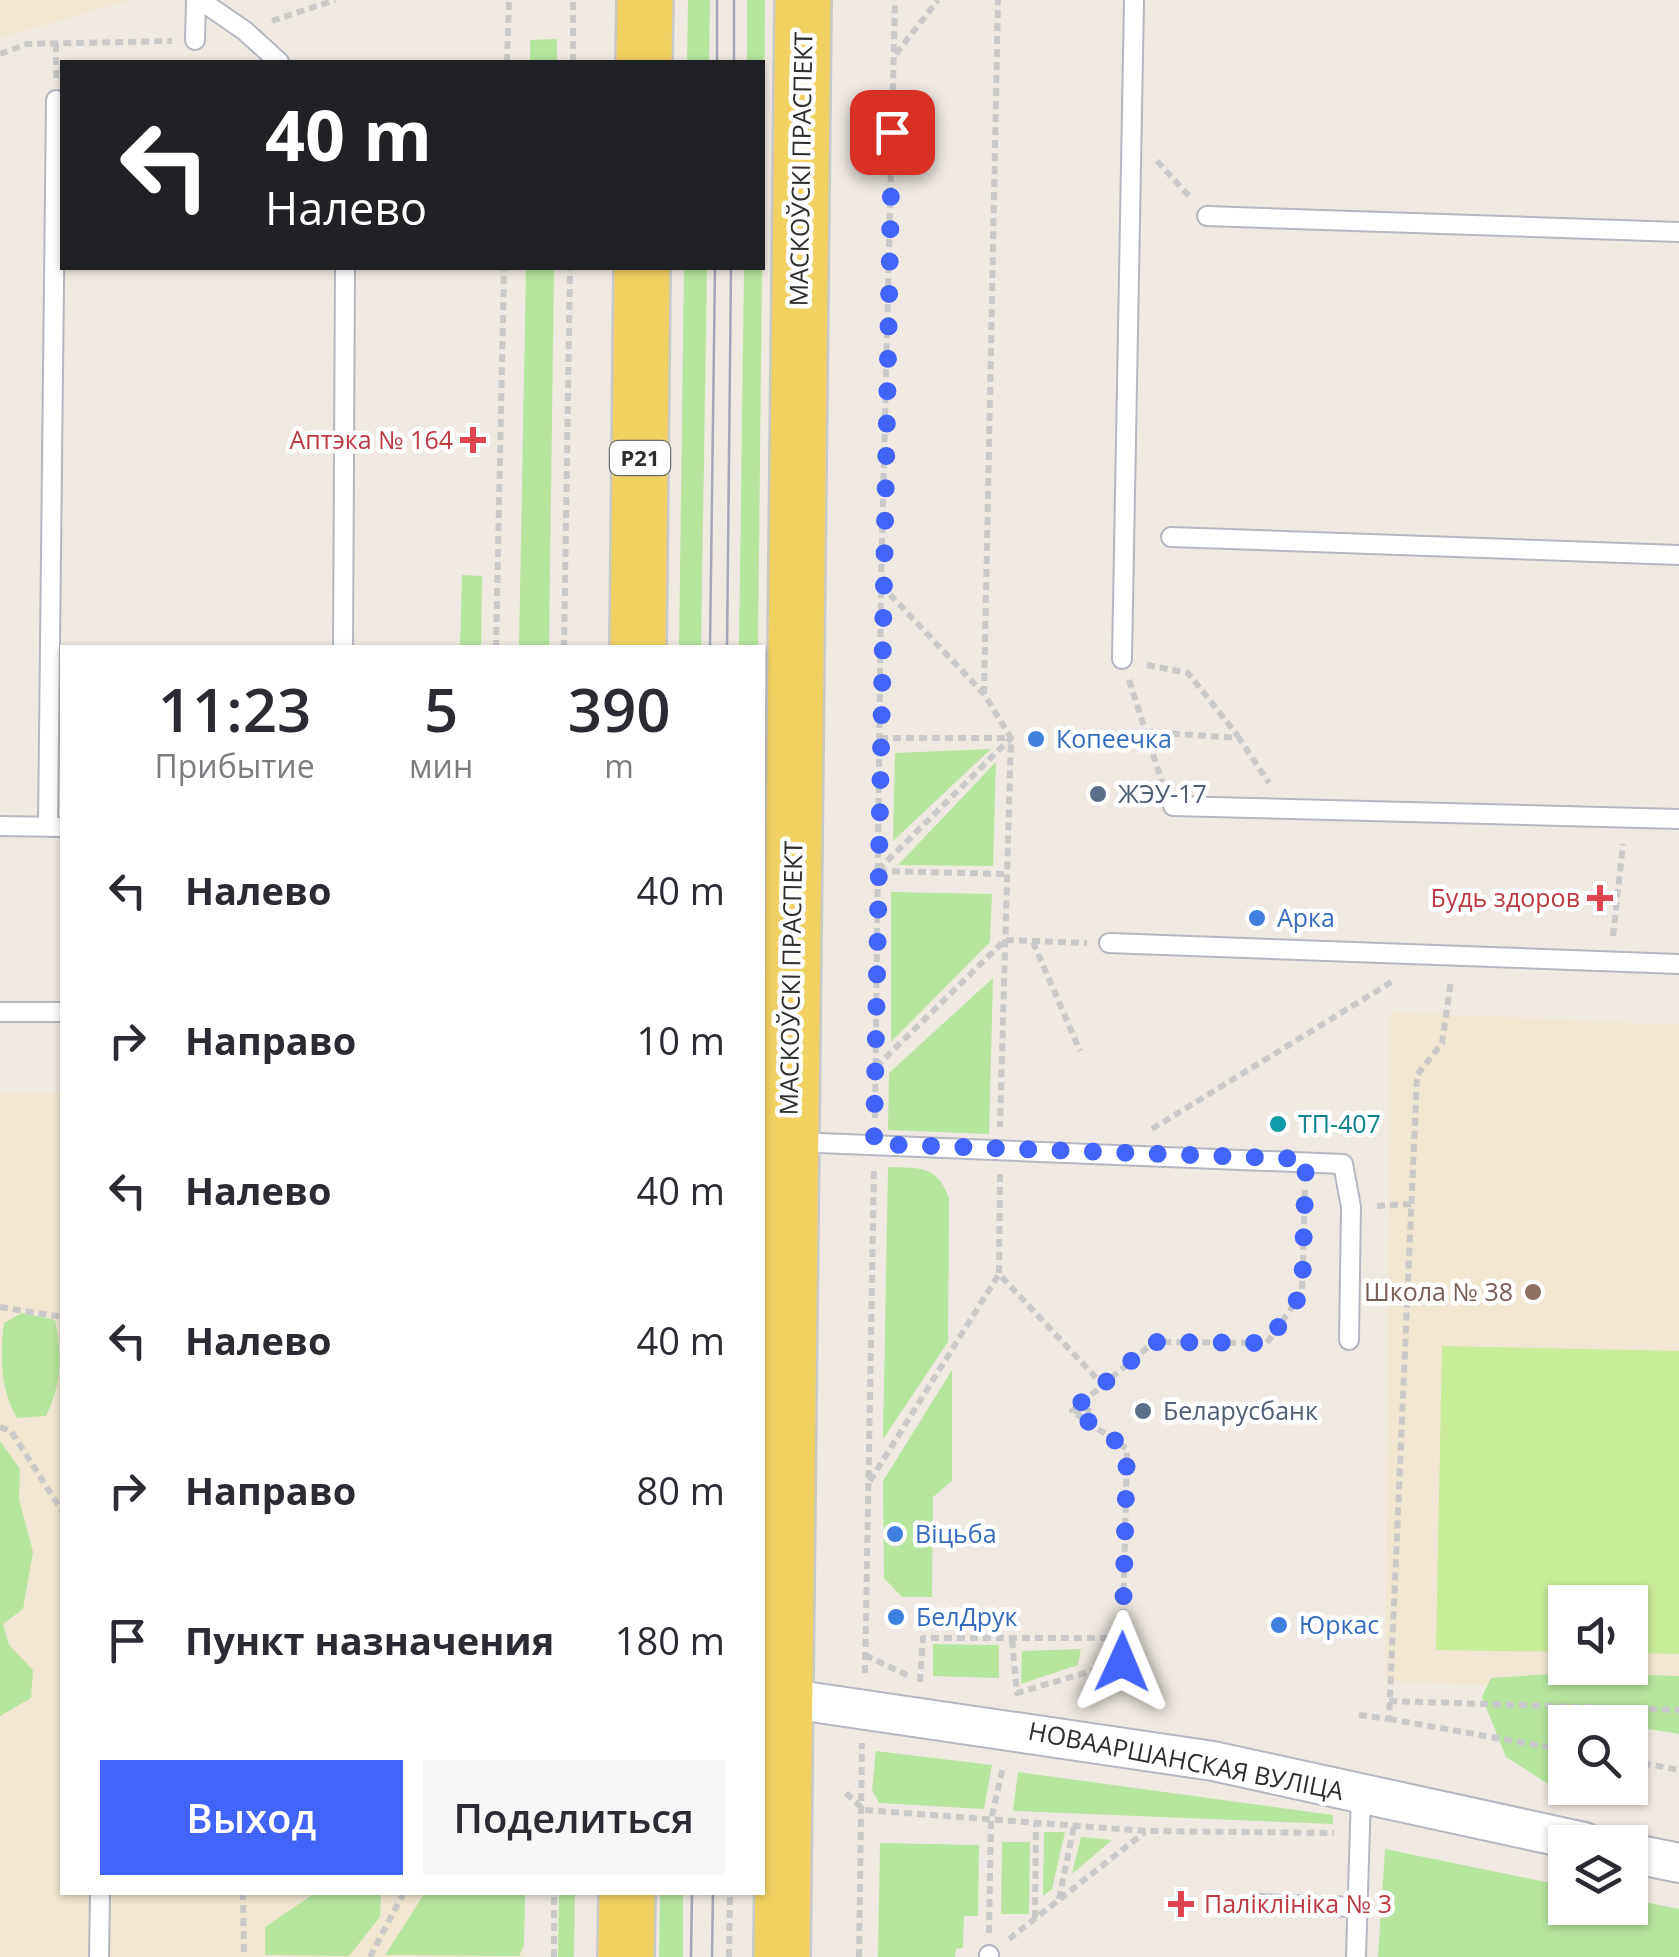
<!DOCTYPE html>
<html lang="ru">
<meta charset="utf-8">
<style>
:root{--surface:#fff;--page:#f7f7f7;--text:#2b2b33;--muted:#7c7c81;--accent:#4264fb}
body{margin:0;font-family:"Open Sans",sans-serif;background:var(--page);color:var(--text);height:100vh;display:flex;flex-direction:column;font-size:38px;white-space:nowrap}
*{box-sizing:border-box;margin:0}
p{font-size:32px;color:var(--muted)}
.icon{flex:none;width:55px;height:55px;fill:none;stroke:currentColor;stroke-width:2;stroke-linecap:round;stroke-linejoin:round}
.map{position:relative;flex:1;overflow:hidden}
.sheet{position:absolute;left:60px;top:645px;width:705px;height:1250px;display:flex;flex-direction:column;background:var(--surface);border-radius:0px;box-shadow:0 2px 8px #0004}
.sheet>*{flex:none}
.top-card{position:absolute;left:60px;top:60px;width:705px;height:210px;border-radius:0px;box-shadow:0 2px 8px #0004;background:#202124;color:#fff;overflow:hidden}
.buttons{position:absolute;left:1548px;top:1585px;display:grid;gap:20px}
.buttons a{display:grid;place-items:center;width:100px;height:100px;border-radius:0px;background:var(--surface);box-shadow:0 2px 8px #0004;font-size:50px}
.pin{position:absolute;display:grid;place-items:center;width:85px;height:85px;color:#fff;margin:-42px;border-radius:20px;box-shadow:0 5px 15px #0006}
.me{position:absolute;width:110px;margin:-55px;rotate:1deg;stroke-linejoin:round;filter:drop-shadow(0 0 8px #0008)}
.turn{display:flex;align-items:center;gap:35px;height:210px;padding:0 40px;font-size:45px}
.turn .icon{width:130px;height:130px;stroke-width:2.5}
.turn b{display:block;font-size:70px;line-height:85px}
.eta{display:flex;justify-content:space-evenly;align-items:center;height:170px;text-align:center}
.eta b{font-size:60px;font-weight:600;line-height:70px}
.button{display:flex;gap:20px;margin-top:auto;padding:20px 40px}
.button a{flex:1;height:115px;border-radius:0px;background:var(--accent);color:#fff;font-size:40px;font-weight:600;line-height:115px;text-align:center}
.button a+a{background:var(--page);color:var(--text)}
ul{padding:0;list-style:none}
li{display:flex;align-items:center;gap:30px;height:150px;padding:0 40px}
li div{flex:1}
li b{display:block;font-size:38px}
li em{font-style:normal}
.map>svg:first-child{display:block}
.education{fill:#f0e6d1;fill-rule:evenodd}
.green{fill:#b6e59e}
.pitch{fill:#c9ec9a}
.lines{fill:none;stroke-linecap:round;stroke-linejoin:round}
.lane-casing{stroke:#b4b7c1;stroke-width:22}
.street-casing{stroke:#b4b7c1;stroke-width:42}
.primary-casing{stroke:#c9c9c9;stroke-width:60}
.path{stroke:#c9c9c9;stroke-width:6;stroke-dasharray:8 5;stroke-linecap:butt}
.lane{stroke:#fff;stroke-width:18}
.street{stroke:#fff;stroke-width:38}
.primary{stroke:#f2d163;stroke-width:55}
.tram{stroke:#a3a6b8;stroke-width:2.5}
.route{stroke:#4264fb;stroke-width:18;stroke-dasharray:0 32.4}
.health-dot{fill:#e0444e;stroke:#fff;stroke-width:4}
.shop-dot{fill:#3f7fe0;stroke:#fff;stroke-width:4}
.service-dot{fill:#5c6f8a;stroke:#fff;stroke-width:4}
.culture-dot{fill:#0f9aa8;stroke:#fff;stroke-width:4}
.education-dot{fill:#8d6e63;stroke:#fff;stroke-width:4}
.labels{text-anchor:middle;stroke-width:9;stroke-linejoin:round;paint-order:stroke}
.shield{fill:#fff;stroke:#6d6d6d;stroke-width:2.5}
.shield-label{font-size:22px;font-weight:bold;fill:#2e2e2e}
.street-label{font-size:25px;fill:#2e2e2e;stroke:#fff}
.health-label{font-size:25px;fill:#be3a42;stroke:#fff;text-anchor:end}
.shop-label{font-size:25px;fill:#366cbe;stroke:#fff;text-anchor:start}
.service-label{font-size:25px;fill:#4e5e75;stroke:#fff;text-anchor:start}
.culture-label{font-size:25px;fill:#0d838f;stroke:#fff;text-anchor:start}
.education-label{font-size:25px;fill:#785e54;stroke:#fff;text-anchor:end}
</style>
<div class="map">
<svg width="1679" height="1957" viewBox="0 0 1679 1957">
<rect width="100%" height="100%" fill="#efe9e1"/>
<!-- education -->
<path class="education" d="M 0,0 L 130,0 L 0,38 Z
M 1390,1012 L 1679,1025 L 1679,1694 L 1385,1681 ZM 1565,1602 L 1630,1602 L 1630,1668 L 1565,1668 Z
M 0,1093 L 62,1093 L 62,1892 L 525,1893 L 524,1957 L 0,1957 Z"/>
<!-- green -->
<path class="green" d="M 688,0 L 710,0 L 709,62 L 687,62 Z
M 747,0 L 765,0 L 763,228 L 762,62 L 747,62 Z
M 557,39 L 557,62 L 530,62 L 530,40 Z
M 526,268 L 554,268 L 549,647 L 519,647 Z
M 684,268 L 707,268 L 701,648 L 679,647 Z
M 744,268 L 762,268 L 758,648 L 739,647 Z
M 462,575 L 482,576 L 481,647 L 460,647 Z
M 991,749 L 893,841 L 895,753 Z
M 996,762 L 993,866 L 898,865 Z
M 891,892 L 992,894 L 990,942 L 891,1042 Z
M 993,978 L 989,1134 L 888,1130 L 889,1073 Z
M 888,1167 C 920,1168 938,1165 949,1199 L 948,1342 L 883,1439 Z
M 22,1313 L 55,1320 C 62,1356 62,1383 46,1416 L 17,1418 C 0,1389 0,1355 4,1323 Z
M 952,1370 L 952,1481 L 933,1497 L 932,1597 L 902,1597 L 884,1578 L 883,1481 Z
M 0,1441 L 20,1469 L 19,1499 L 33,1552 L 23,1609 L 3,1624 L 9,1645 L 33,1670 L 31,1698 L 0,1716 Z
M 933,1644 L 999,1645 L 999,1678 L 933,1676 Z
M 1081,1649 L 1078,1665 L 1021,1684 L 1022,1651 Z
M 1568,1673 L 1679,1676 L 1679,1734 L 1630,1726 L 1630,1722 L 1565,1722 L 1565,1788 L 1604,1788 L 1602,1801 L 1562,1793 L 1506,1757 L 1482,1697 L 1491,1678 Z
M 876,1751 L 992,1765 L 984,1809 L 879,1803 L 872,1790 Z
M 1018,1772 L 1333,1815 L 1333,1824 L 1013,1811 Z
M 1044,1832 L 1065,1832 L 1052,1889 L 1043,1896 Z
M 1081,1837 L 1112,1840 L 1072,1874 Z
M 1002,1842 L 1030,1842 L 1029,1914 L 1001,1914 Z
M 880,1843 L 979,1845 L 978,1916 L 964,1916 L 963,1948 L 956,1949 L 955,1957 L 878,1957 Z
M 1385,1849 L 1565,1886 L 1565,1908 L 1630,1908 L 1630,1899 L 1679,1909 L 1679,1957 L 1378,1957 Z
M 315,1893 L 381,1893 L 380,1917 L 349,1956 L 265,1955 L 265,1927 Z
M 425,1893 L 525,1893 L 524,1945 L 519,1956 L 385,1955 Z
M 559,1893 L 575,1893 L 574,1957 L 558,1957 Z
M 660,1893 L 683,1893 L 683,1957 L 659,1957 Z"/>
<!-- pitch -->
<path class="pitch" d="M 1442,1346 L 1679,1351 L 1679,1654 L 1630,1653 L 1630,1602 L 1565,1602 L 1565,1652 L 1436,1650 Z"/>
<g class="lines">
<!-- lane casing -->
<g class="lane-casing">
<path id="lane" d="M 200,0 L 245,31 L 279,62
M 195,40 L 196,0
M 1207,216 L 1679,232
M 1171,537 L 1679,555
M 343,648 L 345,268
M 1122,659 L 1134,0
M 1173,806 L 1679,819
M 0,826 L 62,827
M 48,827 L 56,100
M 1109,943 L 1679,964
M 0,1012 L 62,1012
M 794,1142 L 1343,1164 L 1351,1207 L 1349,1340
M 1257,1904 L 1358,1907
M 99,1957 L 100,1892
M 989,1957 L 989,1955
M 1356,1957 L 1361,1794"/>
</g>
<!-- street casing -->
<g class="street-casing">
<path id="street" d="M 784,1698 L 1213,1761 L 1584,1842
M 1630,1853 L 1679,1863"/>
</g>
<!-- primary casing -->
<g class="primary-casing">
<path id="primary" d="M 644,62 L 645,0
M 638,648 L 642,268
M 626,1957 L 627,1892
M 782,1957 L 803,0"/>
</g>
<!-- path -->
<path class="path" d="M 272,21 L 335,0
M 0,54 L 27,44 L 172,41
M 896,54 L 938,0
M 507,62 L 509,0
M 573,62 L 573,0
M 56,78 L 56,44
M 1157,161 L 1189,196
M 881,585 L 984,694 L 1011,738 L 1000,1127
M 496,648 L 504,268
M 564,648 L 570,268
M 1147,665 L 1188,673 L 1238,736
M 1129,680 L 1162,782
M 984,694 L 998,0
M 1146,732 L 1239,738 L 1269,783
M 880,738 L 1009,738
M 878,870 L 1011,738
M 879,871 L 1006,874
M 1613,936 L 1623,844
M 1033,942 L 1080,1051
M 876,1067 L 1005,940 L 1087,943
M 875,1118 L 881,585 L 895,0
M 1152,1129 L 1393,981
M 1000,1174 L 999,1274 L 1101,1383
M 1377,1206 L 1411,1204
M 0,1307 L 62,1317
M 1073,1411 L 1091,1411
M 0,1427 L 11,1431 L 62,1511
M 870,1481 L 999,1274
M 1012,1640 L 1017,1693 L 1122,1662 L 1127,1449 L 1072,1411 L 1154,1342 L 1267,1343 L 1302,1293 L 1305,1186
M 865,1655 L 911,1677
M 865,1673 L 874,1171
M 920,1682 L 923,1638 L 1122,1638
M 1389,1701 L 1679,1710
M 1359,1715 L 1389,1719 L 1417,1075 L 1442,1043 L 1451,981
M 1389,1719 L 1565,1750
M 1630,1761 L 1679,1770
M 846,1793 L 864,1810 L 1147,1831 L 1334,1833
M 243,1892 L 244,1957
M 1059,1899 L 1074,1826
M 1035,1918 L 1036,1823
M 989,1933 L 991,1820 L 1003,1767
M 1009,1939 L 1145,1832
M 370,1957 L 404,1892
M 554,1957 L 554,1892
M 729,1957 L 730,1892
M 859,1957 L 862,1743"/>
<!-- lane -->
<use href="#lane" class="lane"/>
<!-- street -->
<use href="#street" class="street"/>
<!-- primary -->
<use href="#primary" class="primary"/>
<!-- tram -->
<path class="tram" d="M 717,62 L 717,0
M 734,62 L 734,0
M 710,648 L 715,268
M 727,648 L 731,268
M 691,1957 L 692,1892
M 712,1957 L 713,1892"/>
</g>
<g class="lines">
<!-- route -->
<path class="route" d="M 892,132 L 874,1144 L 1306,1159 L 1302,1293 L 1267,1343 L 1154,1342 L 1072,1410 L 1127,1449 L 1122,1662"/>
</g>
<!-- markers -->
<g class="health-dot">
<path d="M468 425h10v10h10v10h-10v10h-10v-10h-10v-10h10z"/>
<path d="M1595 883h10v10h10v10h-10v10h-10v-10h-10v-10h10z"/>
<path d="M1176 1889h10v10h10v10h-10v10h-10v-10h-10v-10h10z"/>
</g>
<g class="shop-dot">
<circle cx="1036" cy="739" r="10"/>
<circle cx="1257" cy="918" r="10"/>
<circle cx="895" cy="1534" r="10"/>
<circle cx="896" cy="1617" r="10"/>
<circle cx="1279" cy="1625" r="10"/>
</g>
<g class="service-dot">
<circle cx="1098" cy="794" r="10"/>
<circle cx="1143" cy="1411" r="10"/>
</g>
<circle class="culture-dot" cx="1278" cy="1124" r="10"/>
<circle class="education-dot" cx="1533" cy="1292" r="10"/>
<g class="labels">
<!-- shield labels -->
<rect class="shield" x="610" y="441" width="60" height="34" rx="8"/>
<g class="shield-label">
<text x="640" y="466">Р21</text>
</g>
<!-- street labels -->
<g class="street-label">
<text transform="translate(801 169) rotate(-89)" y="9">МАСКОЎСКІ ПРАСПЕКТ</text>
<text transform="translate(791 978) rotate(-89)" y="9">МАСКОЎСКІ ПРАСПЕКТ</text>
<text transform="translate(1186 1761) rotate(11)" y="9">НОВААРШАНСКАЯ ВУЛІЦА</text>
</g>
<!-- health labels -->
<g class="health-label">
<text x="453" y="449">Аптэка № 164</text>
<text x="1580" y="907">Будь здоров</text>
<text x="1204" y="1913" text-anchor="start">Паліклініка № 3</text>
</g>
<!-- shop labels -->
<g class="shop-label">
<text x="1056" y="748">Копеечка</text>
<text x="1277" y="927">Арка</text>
<text x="915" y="1543">Віцьба</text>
<text x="916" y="1626">БелДрук</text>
<text x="1299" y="1634">Юркас</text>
</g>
<!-- service labels -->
<g class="service-label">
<text x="1118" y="803">ЖЭУ-17</text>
<text x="1163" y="1420">Беларусбанк</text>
</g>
<!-- culture labels -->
<g class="culture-label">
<text x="1298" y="1133">ТП-407</text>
</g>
<!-- education labels -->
<g class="education-label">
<text x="1513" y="1301">Школа № 38</text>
</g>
</g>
</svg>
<div class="buttons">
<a><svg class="icon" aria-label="sound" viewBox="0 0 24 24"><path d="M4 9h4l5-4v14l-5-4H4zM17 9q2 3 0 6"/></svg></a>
<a><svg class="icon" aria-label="search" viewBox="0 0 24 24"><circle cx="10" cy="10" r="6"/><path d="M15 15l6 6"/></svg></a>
<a><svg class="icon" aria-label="layers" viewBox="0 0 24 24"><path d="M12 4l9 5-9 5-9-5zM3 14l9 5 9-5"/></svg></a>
</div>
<div class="pin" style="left:892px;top:132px;background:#d93025"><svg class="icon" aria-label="arrive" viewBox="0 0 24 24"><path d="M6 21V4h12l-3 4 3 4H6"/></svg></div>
<svg class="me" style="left:1122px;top:1662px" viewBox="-20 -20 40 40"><path d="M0-17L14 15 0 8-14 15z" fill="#4264fb" stroke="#fff" stroke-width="4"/></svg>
<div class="top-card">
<div class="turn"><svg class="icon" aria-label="left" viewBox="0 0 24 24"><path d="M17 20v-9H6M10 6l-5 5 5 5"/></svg><div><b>40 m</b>Налево</div></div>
</div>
<section class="sheet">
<div class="eta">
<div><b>11:23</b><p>Прибытие</p></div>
<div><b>5</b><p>мин</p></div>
<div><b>390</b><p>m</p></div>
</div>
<ul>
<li><svg class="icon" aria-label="left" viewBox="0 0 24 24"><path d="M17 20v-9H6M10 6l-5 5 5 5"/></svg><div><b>Налево</b></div><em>40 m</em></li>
<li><svg class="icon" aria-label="right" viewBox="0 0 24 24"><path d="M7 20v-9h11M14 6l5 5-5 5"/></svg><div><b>Направо</b></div><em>10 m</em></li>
<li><svg class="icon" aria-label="left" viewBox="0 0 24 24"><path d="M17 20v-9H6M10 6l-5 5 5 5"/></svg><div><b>Налево</b></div><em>40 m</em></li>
<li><svg class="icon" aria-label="left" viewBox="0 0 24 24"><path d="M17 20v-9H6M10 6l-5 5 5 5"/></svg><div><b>Налево</b></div><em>40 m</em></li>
<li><svg class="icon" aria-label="right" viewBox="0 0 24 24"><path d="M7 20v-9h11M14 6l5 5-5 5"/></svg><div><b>Направо</b></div><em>80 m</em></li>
<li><svg class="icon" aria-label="arrive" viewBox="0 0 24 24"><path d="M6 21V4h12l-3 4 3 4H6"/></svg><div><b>Пункт назначения</b></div><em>180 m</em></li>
</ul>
<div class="button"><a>Выход</a><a>Поделиться</a></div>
</section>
</div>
